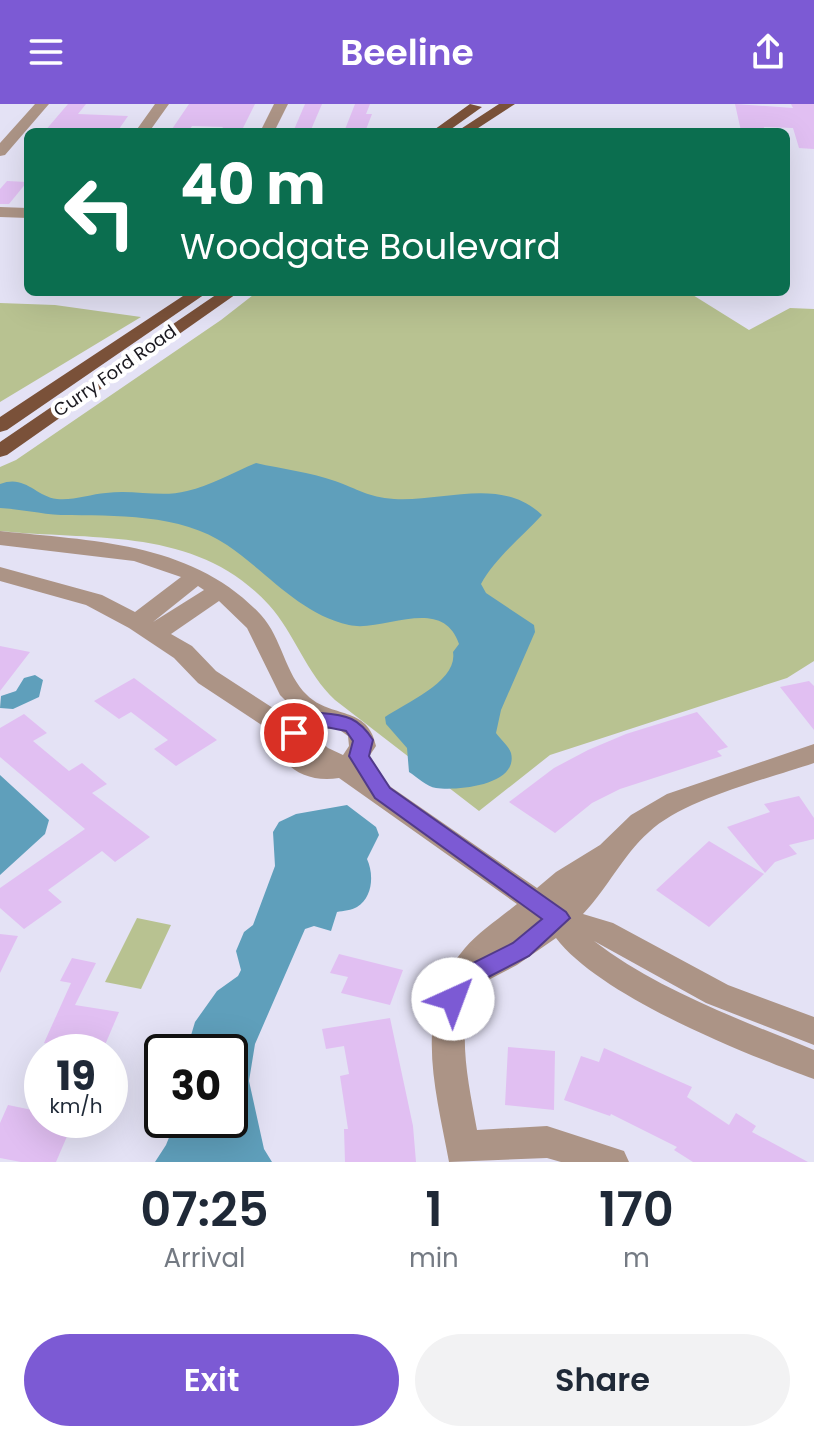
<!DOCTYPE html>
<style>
:root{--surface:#fff;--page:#f2f2f3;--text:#1f2937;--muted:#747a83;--accent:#7c5ad4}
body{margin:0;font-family:Poppins,sans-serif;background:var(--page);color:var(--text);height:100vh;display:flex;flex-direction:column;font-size:30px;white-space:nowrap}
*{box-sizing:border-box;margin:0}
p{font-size:26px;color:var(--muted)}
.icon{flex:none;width:44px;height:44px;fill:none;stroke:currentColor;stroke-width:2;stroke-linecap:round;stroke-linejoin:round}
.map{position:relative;height:1058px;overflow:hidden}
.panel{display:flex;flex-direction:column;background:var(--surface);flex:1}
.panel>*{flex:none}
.guide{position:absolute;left:24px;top:24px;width:766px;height:168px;border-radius:12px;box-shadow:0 8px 32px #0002;background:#0b6e4f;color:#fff;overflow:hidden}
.speed{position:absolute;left:24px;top:930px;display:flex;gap:16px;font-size:40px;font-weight:700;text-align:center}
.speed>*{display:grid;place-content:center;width:104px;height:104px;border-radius:50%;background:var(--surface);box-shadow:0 8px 32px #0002;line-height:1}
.speed small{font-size:20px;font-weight:400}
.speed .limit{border:4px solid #111;border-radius:12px;background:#fff;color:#111}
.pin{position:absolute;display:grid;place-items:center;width:68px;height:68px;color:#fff;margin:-34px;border:4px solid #fff;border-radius:50%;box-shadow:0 2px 8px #0007}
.me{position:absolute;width:88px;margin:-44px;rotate:43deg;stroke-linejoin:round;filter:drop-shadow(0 0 6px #0008)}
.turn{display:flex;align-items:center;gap:28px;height:168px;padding:0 24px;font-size:36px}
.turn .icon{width:104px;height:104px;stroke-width:2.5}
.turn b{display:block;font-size:56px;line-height:68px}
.eta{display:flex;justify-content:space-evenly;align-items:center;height:136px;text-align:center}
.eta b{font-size:48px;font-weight:600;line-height:56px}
.button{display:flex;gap:16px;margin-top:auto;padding:16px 24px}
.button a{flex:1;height:92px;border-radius:48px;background:var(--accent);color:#fff;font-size:32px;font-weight:600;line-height:92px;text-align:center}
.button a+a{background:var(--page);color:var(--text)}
header{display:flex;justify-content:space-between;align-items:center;height:104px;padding:0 24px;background:var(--accent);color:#fff;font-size:36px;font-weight:600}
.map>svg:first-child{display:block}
.green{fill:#b8c291}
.water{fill:#5f9fbb}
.building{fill:#e1bff2}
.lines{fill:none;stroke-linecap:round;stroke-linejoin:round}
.minor{fill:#ac9486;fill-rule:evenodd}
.major{fill:#7a5139;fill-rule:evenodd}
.route{fill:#7c5ad4;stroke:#513a8a;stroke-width:2}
.labels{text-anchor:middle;stroke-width:8;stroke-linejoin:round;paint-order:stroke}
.far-street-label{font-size:18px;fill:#1a191f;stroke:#fff}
</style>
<header><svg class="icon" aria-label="menu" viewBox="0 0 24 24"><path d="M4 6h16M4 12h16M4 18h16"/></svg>Beeline<svg class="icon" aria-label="share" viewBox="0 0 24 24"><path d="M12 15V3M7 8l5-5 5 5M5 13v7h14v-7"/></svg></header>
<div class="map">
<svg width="814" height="1058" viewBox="0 0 814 1058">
<rect width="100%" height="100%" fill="#e4e2f5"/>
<!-- green -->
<path class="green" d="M 257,188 L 688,188 L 749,226 L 790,204 L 814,205 L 814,557 L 787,574 L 550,651 L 479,707 L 335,596 C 306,569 295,530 269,501 C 197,422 95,437 0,427 L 0,363 L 16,356 L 221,216 Z
M 0,199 L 55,201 L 141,213 L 0,298 Z
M 137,814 L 171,821 L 141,885 L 105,878 Z"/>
<!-- water -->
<path class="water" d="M 256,359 C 282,365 310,368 335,377 C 358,385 367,393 394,395 C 444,398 501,372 542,411 C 522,433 495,454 481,480 L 486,489 L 534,521 L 535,528 L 501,606 L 496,629 C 500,635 509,642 511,649 C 519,682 455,687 436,684 C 427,683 417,673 409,668 L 407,644 L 386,620 L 385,613 C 407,598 458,577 453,548 L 459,540 C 442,490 383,529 349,521 C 300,510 268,469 227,441 C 180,409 115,412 61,411 C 41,410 20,405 0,404 L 0,380 C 25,370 35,392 57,395 C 72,397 91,390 106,389 C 133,385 161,394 187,387 C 210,382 234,368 256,359 Z
M 35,571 L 43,576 L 39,593 L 13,605 L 0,604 L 1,592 L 16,587 L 24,574 Z
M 0,671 L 49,716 L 45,730 L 0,771 Z
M 347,701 L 376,723 L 379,731 L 367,755 C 374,770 373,793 357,803 C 352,806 343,807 337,808 L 331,827 L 314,822 L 305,825 L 255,940 L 249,977 L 264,1045 L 272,1058 L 155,1058 L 166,1041 L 176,1016 L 230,1016 L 230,948 L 186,948 L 195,918 L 217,887 L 238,872 L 241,866 L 236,847 L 244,828 L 253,821 L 275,762 L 273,728 L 279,718 L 296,710 Z"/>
<!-- building -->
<path class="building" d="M 68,0 L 86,0 L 78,10 L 128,12 L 117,28 L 44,28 Z
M 189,0 L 255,0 L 241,28 L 220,28 L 223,23 L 192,22 L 188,28 L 170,28 Z
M 305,0 L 322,0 L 310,28 L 293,28 Z
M 355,0 L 370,0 L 366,10 L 372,10 L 365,28 L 344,28 Z
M 735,0 L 793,4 L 791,0 L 814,0 L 814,45 L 799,44 L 793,24 L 764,23 L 765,28 L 741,27 Z
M 7,77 L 27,78 L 9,100 L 0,100 L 0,85 Z
M 0,542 L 30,548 L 0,587 Z
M 134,574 L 217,636 L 176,662 L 154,645 L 168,636 L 131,608 L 119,615 L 94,597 Z
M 809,577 L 814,582 L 814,626 L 780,583 Z
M 697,608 L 728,643 L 717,647 L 722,652 L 620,685 L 592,699 L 555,729 L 509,698 L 554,664 L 588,646 L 626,630 Z
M 24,610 L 47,629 L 33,637 L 69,667 L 82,659 L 107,680 L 92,689 L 150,733 L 115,758 L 102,747 L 48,786 L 62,798 L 24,825 L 0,804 L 0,784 L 85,725 L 0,653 L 0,624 Z
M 799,692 L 814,714 L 814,735 L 789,741 L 797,750 L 775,758 L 765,769 L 727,723 L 770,708 L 764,700 Z
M 709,737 L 764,770 L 709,823 L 656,786 Z
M 0,830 L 18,832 L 0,869 Z
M 339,850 L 403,866 L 390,901 L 341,889 L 348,873 L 330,869 Z
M 72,854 L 96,859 L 75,901 L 119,908 L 102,948 L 61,948 L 63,942 L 44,939 L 71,879 L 60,877 Z
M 390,914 L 413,1022 L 416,1058 L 345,1058 L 344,1025 L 348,1025 L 340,972 L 349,970 L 344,942 L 326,945 L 322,925 Z
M 508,943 L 555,947 L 554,1006 L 505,1001 Z
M 604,944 L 692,983 L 687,993 L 729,1021 L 736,1009 L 756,1022 L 752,1028 L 808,1058 L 693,1058 L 674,1046 L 677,1043 L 611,1010 L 610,1012 L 564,996 L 581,952 L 599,958 Z
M 8,1001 L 42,1008 L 42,1016 L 74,1016 L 56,1058 L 21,1058 L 0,1054 L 0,1019 Z"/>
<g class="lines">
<!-- minor -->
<path class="minor" d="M 35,0 L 49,0 L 5,51 L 0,52 L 0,39 Z
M 155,0 L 169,0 L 149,28 L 135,28 Z
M 274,0 L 288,0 L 274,28 L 260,28 Z
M 0,103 L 28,104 L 28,114 L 0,113 Z
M 0,427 C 93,437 193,438 261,511 C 282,534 285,570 307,591 C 331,615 368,601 376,642 L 362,663 L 537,784 L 556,768 L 600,741 L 631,711 L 667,690 L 814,640 L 814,659 C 767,675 684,695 649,728 C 622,752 608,784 583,810 L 613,819 L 728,881 L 814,913 L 814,941 L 706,899 L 594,837 C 658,886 739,915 814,946 L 814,975 C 744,950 600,892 556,834 L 517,861 L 471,885 C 458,934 468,977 477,1026 L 547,1022 L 624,1047 L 629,1058 L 561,1058 L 547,1054 L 449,1058 C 436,986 411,906 465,844 C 479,828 500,814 517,800 L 339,674 C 311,678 290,669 276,645 L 280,633 L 198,579 L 174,554 L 129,524 L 86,501 L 0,477 L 0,463 L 102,491 L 135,508 L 181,473 L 134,457 L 0,441 ZM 198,482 L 204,486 L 153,518 ZM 219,497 L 247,524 L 280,591 L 301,612 L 293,617 L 216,567 L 192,542 L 171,530 ZM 337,624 L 348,632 L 349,642 L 343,651 L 328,644 L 312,629 L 317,626 Z"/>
<!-- major -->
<path class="major" d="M 470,0 L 482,3 L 447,28 L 431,28 Z
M 499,0 L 515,0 L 472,28 L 456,28 Z
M 189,188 L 208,188 L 7,326 L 0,328 L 0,313 Z
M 220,188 L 239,188 L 7,351 L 0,353 L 0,338 Z"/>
</g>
<!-- route -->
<path class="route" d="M 321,609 C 347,611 359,614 373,636 L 369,652 L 390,684 L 566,808 L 570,814 L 529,852 L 467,884 L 461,902 L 453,905 L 444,902 L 441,895 L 449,871 L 513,839 L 542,815 L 375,694 L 349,652 L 353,637 L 346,627 L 321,622 L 301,634 L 287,634 L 284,629 C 292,616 307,612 321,609 Z"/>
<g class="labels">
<!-- far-street labels -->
<g class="far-street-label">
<text transform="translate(115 267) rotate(-35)" y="6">Curry Ford Road</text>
</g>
</g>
</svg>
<div class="speed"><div>19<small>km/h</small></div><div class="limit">30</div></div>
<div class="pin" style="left:294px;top:629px;background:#d93025"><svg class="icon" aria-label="arrive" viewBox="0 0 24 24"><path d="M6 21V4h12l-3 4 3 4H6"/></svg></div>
<svg class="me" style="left:453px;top:895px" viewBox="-20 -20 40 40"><circle r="19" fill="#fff"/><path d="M0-13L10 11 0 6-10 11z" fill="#7c5ad4"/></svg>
<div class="guide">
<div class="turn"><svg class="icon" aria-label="left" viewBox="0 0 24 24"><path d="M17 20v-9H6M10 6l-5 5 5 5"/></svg><div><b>40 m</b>Woodgate Boulevard</div></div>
</div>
</div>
<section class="panel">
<div class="eta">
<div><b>07:25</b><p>Arrival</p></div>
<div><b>1</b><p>min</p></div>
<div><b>170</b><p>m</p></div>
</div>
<div class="button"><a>Exit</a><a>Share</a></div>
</section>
